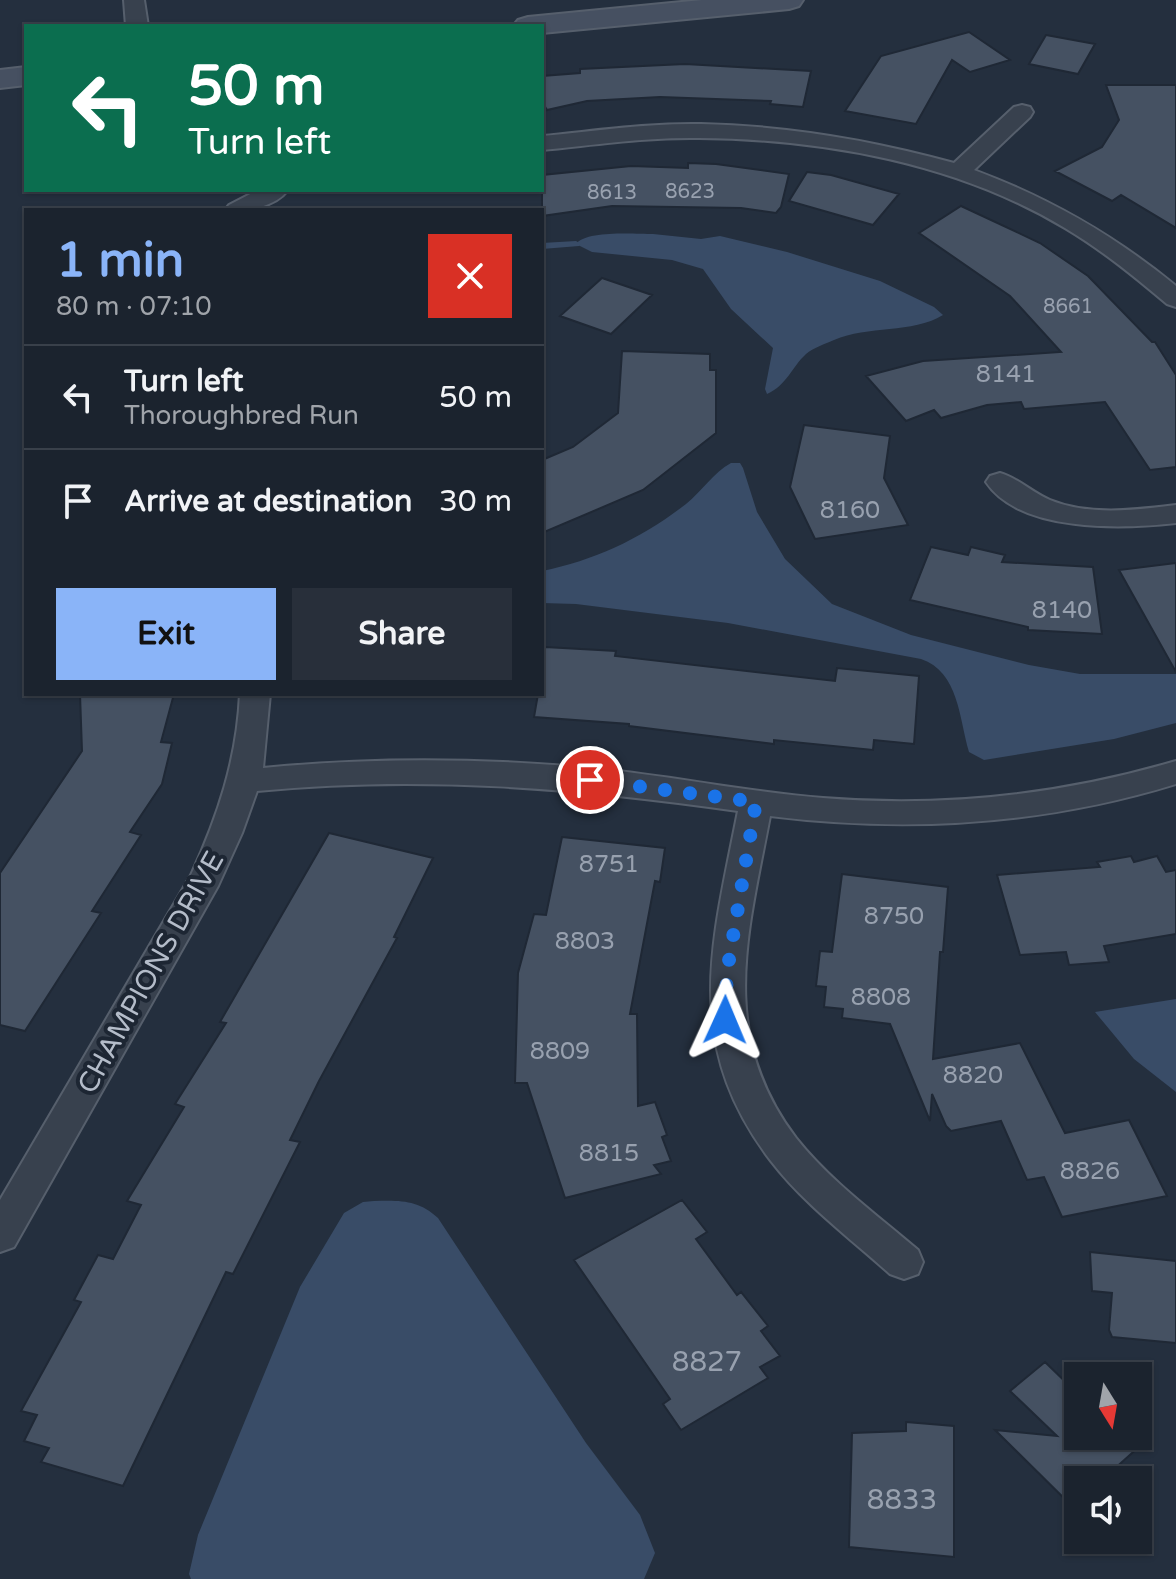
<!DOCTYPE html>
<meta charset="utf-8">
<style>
:root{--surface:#1b232e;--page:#282f3a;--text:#f1f3f6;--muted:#a0a4aa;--line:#39404a;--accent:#8ab4f8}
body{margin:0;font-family:"Varela Round",sans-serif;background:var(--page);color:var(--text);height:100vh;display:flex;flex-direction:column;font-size:30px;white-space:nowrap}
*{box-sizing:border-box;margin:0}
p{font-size:26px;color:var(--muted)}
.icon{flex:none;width:44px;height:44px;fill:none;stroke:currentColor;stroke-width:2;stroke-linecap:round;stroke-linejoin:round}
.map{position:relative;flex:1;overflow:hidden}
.sheet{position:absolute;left:24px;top:208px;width:520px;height:488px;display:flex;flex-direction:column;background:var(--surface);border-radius:0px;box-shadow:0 2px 6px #0004,0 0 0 2px var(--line)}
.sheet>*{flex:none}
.top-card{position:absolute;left:24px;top:24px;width:520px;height:168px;border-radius:0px;box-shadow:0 2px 6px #0004,0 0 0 2px var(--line);background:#0b6e4f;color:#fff;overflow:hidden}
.needle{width:52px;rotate:169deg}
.buttons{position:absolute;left:1064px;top:1362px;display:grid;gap:16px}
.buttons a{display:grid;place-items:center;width:88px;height:88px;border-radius:0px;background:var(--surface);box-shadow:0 2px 6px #0004,0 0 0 2px var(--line);font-size:40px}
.pin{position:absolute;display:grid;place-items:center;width:68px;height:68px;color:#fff;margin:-34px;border:4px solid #fff;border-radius:50%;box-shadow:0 2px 8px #0007}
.me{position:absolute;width:88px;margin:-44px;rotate:1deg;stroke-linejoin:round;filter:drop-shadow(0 0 6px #0008)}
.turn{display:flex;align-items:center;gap:28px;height:168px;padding:0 32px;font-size:36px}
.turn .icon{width:104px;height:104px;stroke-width:2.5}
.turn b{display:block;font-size:56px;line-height:68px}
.round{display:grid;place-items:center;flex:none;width:84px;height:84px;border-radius:0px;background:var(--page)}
.overview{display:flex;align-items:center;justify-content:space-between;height:136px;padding:0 32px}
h1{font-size:48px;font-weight:700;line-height:60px;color:var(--accent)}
.cta{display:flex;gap:16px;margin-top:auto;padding:16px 32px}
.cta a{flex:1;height:92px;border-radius:0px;background:var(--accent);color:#111;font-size:32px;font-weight:700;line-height:92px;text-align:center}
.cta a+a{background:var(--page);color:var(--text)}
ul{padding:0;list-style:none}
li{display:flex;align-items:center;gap:24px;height:104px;padding:0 32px;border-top:2px solid var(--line)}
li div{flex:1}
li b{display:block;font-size:30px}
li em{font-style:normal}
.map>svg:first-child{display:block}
.water{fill:#394c67}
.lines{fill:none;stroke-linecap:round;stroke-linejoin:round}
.stream{fill:#394c67;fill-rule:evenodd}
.building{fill:#455162;stroke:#1f2835;stroke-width:2}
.street-casing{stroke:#565f6c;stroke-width:4}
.secondary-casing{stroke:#565f6c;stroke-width:4}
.street{fill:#38414e;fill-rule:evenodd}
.secondary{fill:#465061;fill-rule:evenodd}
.route{stroke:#1a73e8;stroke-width:14;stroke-dasharray:0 25.2}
.labels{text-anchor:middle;stroke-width:8;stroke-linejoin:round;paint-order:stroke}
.far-number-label{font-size:20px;fill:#98a1af}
.number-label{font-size:24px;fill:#98a1af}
.street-label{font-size:28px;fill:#b4bcc9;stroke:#1d2633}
.near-number-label{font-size:28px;fill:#98a1af}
</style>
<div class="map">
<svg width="1176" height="1579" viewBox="0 0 1176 1579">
<rect width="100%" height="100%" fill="#242f3e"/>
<!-- water -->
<path class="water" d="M 653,234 L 701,239 L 720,236 L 787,252 L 880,281 L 934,307 L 943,315 C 912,334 868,325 834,340 C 825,344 813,348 806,354 C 791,368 787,385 767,394 L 765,389 L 773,348 L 731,309 L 703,269 L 672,260 L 592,252 L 576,244 C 586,230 635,234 653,234 Z
M 731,463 L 740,463 L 743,468 L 757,512 L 785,559 L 832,604 L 911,635 L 1029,665 L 1080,674 L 1176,674 L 1176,723 L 1114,739 L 984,760 L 969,752 C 959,718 959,672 921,659 L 728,623 L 576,604 L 542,603 L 542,571 C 596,560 642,538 686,504 C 702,491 713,473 731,463 Z
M 1176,999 L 1176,1092 L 1134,1059 L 1095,1012 Z
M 374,1201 C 400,1200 419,1200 438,1218 L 586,1443 L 640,1515 L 655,1553 L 644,1579 L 191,1579 L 189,1574 L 198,1535 L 300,1287 L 344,1213 L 363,1202 Z"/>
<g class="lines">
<!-- stream -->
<path class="stream" d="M 576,241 L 581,244 L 579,246 L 542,249 L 542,243 Z"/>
</g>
<!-- building -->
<path class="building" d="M 969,32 L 1010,60 L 970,72 L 952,60 L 916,124 L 845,111 L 881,56 Z
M 1046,35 L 1095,44 L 1078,74 L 1029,64 Z
M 685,64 L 811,71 L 803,107 L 770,104 L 771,101 L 660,97 L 587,101 L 547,110 L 542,102 L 542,76 L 580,73 L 580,69 Z
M 1106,85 L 1176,85 L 1176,228 L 1121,195 L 1112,201 L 1055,171 L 1102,147 L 1119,120 Z
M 688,163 L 716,164 L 789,174 L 781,207 L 776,213 L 741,208 L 612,206 L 542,216 L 542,175 L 631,166 L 688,168 Z
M 807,172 L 831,175 L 899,194 L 873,225 L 789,201 Z
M 961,206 L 1040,243 L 1088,276 L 1152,342 L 1155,342 L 1176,375 L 1176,467 L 1150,470 L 1105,402 L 1024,409 L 1021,402 L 987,405 L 941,418 L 934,410 L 906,421 L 866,376 L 923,361 L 1061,352 L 1010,296 L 919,233 Z
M 602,278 L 652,295 L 611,334 L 560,316 Z
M 622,351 L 710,354 L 710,370 L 716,370 L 716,433 L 643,490 L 542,533 L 542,460 L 573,447 L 618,413 Z
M 804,425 L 890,436 L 884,478 L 908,525 L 815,539 L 790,487 Z
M 931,547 L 968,555 L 971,547 L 1005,555 L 1002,562 L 1093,567 L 1102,634 L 1028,630 L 1028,627 L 910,600 Z
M 1176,563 L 1176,672 L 1119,570 Z
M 545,647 L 616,651 L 615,656 L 835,681 L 837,668 L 919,676 L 914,744 L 874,740 L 873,750 L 774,740 L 774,744 L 629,726 L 629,724 L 534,717 L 538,694 L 542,694 Z
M 80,694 L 174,694 L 161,742 L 172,743 L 162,784 L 130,832 L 141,835 L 92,911 L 101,913 L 25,1031 L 0,1025 L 0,873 L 82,751 Z
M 329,833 L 433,858 L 394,937 L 397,938 L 319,1081 L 290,1140 L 300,1142 L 233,1274 L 226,1272 L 123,1486 L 41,1462 L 49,1448 L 24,1441 L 37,1415 L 21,1411 L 81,1302 L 74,1300 L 98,1255 L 113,1259 L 141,1205 L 127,1201 L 184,1107 L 175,1104 L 226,1023 L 220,1022 Z
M 562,837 L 665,848 L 660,882 L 655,881 L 630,1014 L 637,1014 L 638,1106 L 655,1102 L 667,1135 L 662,1137 L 671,1161 L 654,1165 L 661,1174 L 565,1198 L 527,1083 L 515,1083 L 518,973 L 534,914 L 546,915 Z
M 1131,856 L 1134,862 L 1157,856 L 1166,872 L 1176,870 L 1176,934 L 1104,946 L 1109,962 L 1069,965 L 1066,952 L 1020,955 L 997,875 L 1100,867 L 1097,862 Z
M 842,874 L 948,887 L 943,952 L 940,952 L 933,1059 L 1020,1043 L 1065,1133 L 1129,1120 L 1167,1196 L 1062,1217 L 1044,1177 L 1027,1180 L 1001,1121 L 951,1131 L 946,1126 L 932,1094 L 930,1121 L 890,1024 L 842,1018 L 843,1009 L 824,1007 L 826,987 L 816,986 L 820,951 L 832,952 Z
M 682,1200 L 707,1232 L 696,1239 L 737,1295 L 741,1292 L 768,1326 L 761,1331 L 780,1356 L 760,1367 L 768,1378 L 681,1430 L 663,1404 L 670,1399 L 574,1260 Z
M 1090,1252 L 1176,1261 L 1176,1343 L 1112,1337 L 1109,1330 L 1112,1293 L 1092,1291 Z
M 1045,1362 L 1078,1394 L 1078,1436 L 1151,1436 L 1102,1480 L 1078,1480 L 1078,1512 L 995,1430 L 1057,1436 L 1010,1391 Z
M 906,1422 L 954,1426 L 954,1557 L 849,1547 L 852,1433 L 906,1431 Z"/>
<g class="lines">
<!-- street casing -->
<g class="street-casing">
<path id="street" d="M 124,0 L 144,0 L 148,26 L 126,26 Z
M 1022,105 L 1030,107 L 1033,112 L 1030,117 L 974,170 C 1049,198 1114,235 1176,286 L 1176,307 L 1167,304 C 1135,277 1102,250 1065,228 C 957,163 824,139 699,138 C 647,137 594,145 542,150 L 542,136 C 595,131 648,123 701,124 C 788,126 871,140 954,163 L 1014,107 Z
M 258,190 L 288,190 C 273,209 247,210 225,210 L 229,205 Z
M 1000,473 C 1018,478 1033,493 1050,500 C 1089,516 1135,510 1176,505 L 1176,523 C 1123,529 1020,533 986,482 L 990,476 Z
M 240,694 L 270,694 L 263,768 C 375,757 489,758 601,769 C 676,777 749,792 823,798 C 944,808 1060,795 1176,761 L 1176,784 C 1043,825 908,833 770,816 C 748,933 717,1034 796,1138 C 830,1181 877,1215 918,1250 L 923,1262 L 918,1274 L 904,1279 L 890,1274 C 850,1238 804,1204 771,1161 C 681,1043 712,944 738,811 C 577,788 419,775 257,791 L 242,833 L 218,886 L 14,1247 L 0,1252 L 0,1200 L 191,875 C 218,816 237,759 240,694 Z"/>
</g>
<!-- secondary casing -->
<g class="secondary-casing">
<path id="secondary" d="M 702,0 L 803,0 L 799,6 L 789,9 L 542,33 L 542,26 L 513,26 L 518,20 L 528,17 Z
M 26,67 L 26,85 L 0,88 L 0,70 Z"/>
</g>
<!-- street -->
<use href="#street" class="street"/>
<!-- secondary -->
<use href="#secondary" class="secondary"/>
</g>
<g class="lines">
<!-- route -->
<path class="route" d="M 590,780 L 756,802 L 727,972 L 725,1020"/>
</g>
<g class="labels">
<!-- far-number labels -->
<g class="far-number-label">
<text x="690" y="198">8623</text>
<text x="612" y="199">8613</text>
<text x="1068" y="313">8661</text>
</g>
<!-- number labels -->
<g class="number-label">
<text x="1006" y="382">8141</text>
<text x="850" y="518">8160</text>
<text x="1062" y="618">8140</text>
<text x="609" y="872">8751</text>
<text x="894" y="924">8750</text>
<text x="585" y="949">8803</text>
<text x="881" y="1005">8808</text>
<text x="560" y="1059">8809</text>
<text x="973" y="1083">8820</text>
<text x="609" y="1161">8815</text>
<text x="1090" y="1179">8826</text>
</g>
<!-- street labels -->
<g class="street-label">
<text transform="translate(150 972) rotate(-61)" y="10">CHAMPIONS DRIVE</text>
</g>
<!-- near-number labels -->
<g class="near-number-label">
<text x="707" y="1371">8827</text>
<text x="902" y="1509">8833</text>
</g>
</g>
</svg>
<div class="buttons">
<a><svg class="needle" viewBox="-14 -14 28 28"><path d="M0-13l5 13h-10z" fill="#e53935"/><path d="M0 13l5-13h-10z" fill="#a0a4aa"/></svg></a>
<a><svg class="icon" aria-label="sound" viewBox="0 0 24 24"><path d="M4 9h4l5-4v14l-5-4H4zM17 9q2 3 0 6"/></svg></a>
</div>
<div class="pin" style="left:590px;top:780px;background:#d93025"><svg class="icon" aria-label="arrive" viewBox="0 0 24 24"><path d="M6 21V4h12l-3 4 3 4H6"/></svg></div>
<svg class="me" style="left:725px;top:1020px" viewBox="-20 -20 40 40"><path d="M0-17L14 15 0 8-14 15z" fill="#1a73e8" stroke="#fff" stroke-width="4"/></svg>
<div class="top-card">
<div class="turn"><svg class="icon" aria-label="left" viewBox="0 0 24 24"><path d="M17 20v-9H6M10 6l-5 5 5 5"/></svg><div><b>50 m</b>Turn left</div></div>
</div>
<section class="sheet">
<div class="overview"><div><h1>1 min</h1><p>80 m · 07:10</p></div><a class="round" style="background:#d93025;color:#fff"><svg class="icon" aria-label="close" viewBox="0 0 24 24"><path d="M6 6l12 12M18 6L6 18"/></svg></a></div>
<ul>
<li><svg class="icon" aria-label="left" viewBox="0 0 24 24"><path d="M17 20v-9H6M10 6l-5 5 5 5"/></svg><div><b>Turn left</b><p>Thoroughbred Run</p></div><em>50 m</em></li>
<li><svg class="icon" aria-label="arrive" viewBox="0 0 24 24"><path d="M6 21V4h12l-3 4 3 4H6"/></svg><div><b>Arrive at destination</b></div><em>30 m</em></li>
</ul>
<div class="cta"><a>Exit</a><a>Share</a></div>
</section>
</div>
